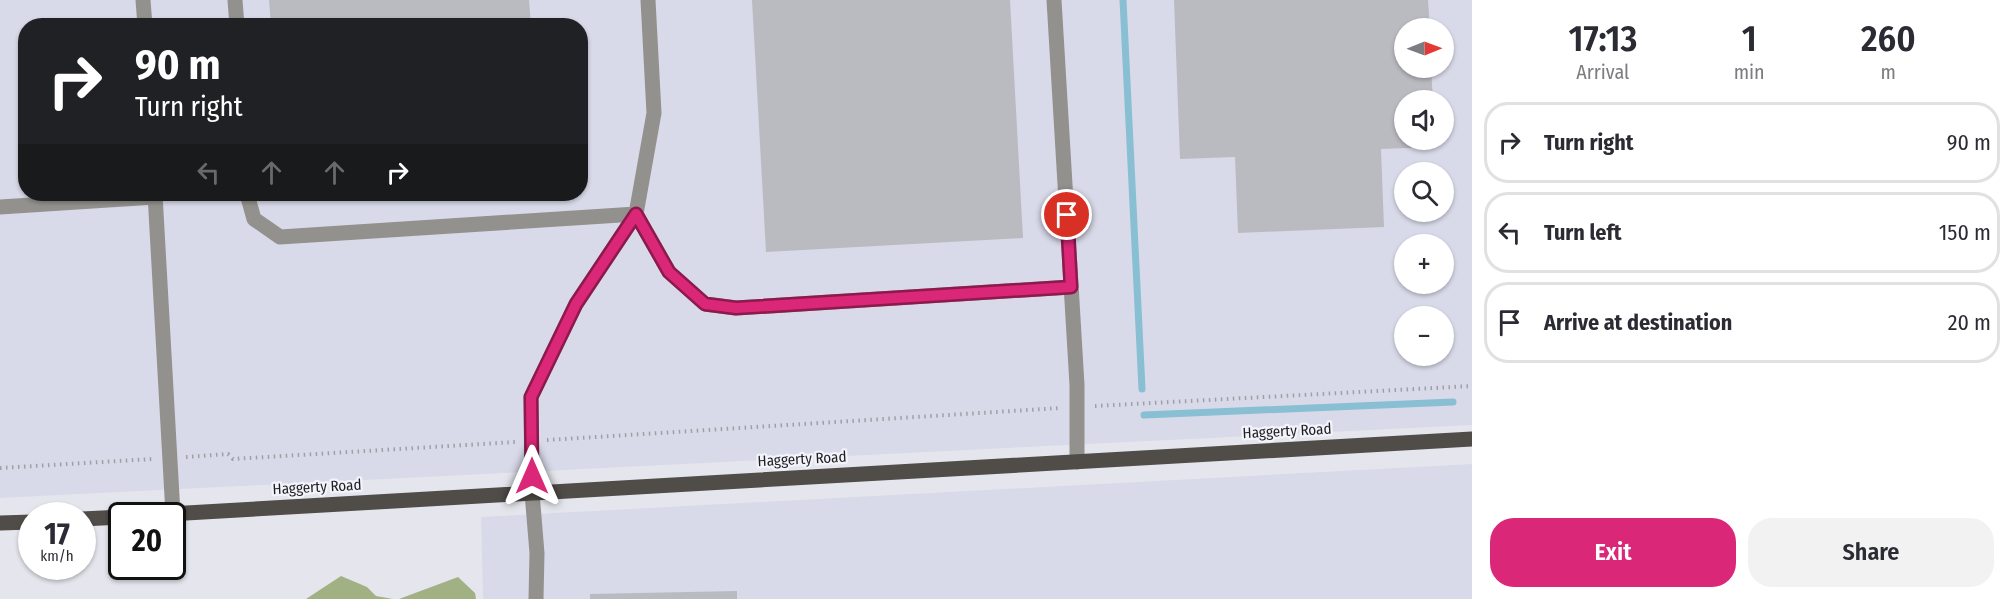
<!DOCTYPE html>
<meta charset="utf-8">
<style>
:root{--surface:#fff;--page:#f2f2f3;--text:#2b2b33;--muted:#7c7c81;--line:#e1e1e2;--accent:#db2777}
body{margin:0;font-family:"Fira Sans Condensed",sans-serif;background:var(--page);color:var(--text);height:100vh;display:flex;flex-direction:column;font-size:22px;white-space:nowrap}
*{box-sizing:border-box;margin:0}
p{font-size:20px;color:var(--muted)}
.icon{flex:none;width:33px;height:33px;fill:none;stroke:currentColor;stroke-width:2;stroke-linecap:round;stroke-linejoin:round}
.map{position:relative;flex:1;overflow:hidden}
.panel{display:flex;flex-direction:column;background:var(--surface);width:540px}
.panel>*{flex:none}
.banner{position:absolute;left:18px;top:18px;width:570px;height:183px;border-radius:24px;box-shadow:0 2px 4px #0004;background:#202124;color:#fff;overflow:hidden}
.needle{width:39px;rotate:89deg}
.fabs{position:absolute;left:1394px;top:18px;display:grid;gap:12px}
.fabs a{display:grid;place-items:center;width:60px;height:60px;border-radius:50%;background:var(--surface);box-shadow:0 2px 4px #0004;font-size:30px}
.speed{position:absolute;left:18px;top:502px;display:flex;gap:12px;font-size:30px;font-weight:700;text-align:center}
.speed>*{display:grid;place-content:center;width:78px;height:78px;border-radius:50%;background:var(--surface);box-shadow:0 2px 4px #0004;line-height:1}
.speed small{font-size:15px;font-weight:400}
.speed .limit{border:3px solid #111;border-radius:9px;background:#fff;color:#111}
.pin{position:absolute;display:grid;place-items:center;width:51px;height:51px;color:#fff;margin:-26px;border:3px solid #fff;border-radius:50%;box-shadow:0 2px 6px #0007}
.me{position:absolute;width:66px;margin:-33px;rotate:0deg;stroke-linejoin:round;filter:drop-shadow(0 0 4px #0008)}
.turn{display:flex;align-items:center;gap:21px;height:126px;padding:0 18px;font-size:27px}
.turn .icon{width:78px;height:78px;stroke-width:2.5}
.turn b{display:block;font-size:42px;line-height:51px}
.lanes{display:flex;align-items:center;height:57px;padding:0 18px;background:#0003;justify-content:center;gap:30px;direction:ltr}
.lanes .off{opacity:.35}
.eta{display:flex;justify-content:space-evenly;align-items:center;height:102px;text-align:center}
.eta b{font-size:36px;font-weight:600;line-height:42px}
.cta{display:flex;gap:12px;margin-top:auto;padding:12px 18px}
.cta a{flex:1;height:69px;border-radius:24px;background:var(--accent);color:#fff;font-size:24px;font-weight:600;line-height:69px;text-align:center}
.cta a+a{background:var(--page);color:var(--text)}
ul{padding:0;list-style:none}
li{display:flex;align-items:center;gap:18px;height:81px;margin:0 12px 9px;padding:0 6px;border:3px solid var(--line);border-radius:24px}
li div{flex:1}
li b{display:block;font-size:22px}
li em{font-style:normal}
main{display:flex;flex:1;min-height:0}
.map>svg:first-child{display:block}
.built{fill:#d9dae9;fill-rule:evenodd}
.forest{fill:#a1b184}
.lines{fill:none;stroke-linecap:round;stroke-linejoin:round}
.stream{stroke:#88bfd3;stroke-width:7}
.building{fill:#babac1}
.path{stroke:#9fa0a5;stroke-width:4;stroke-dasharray:1.5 4.5;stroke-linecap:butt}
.minor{stroke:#93918e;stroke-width:15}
.major{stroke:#504c48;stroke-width:15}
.route-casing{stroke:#8e194d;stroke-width:15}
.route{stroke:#db2777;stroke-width:10}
.labels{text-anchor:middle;stroke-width:4.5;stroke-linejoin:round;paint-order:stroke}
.street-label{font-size:15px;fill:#1f1f22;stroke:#f3f3fb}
</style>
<main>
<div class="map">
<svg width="1472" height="599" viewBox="0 0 1472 599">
<rect width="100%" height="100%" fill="#e5e6ed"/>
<!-- built -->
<path class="built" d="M 0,0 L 1472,0 L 1472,425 L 0,498 ZM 26,26 L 580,26 L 580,194 L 26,194 ZM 1404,28 L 1443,28 L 1443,68 L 1404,68 ZM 1404,100 L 1443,100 L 1443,140 L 1404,140 ZM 1404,172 L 1443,172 L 1443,212 L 1404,212 ZM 1404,244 L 1443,244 L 1443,284 L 1404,284 ZM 1404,316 L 1443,316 L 1443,356 L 1404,356 Z
M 1472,464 L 1472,599 L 483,599 L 481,517 Z"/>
<!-- forest -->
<path class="forest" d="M 341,576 L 367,587 L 376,596 L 393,599 L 306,599 Z
M 458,577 L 475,593 L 476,599 L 399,599 Z"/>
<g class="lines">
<!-- stream -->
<path class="stream" d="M 1123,0 L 1142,389
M 1144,415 L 1453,402"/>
</g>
<!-- building -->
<path class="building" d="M 269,0 L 529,0 L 531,26 L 271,26 Z
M 752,0 L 1010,0 L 1023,238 L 766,252 Z
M 1174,0 L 1428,0 L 1430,28 L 1404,28 L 1404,68 L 1431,68 L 1433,100 L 1404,100 L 1404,140 L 1434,140 L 1434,147 L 1381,149 L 1384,227 L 1238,233 L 1235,157 L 1180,159 Z
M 737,591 L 737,599 L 590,599 L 590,594 Z"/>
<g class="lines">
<!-- path -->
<path class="path" d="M 1095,406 L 1472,386
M 547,440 L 1060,408
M 186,457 L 228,454 L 233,459 L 515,442
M 0,468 L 152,459"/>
<!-- minor -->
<path class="minor" d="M 143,0 L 145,26
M 235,0 L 237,26
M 1054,0 L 1077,385 L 1077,462
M 155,194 L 173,514
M 247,194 L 254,219 L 280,237 L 636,214
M 0,207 L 155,197
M 636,214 L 669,272 L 705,304 L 736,308 L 1071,287
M 536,599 L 537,553 L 532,493 L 531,397 L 576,304 L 636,214 L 654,113 L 648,0"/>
<!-- major -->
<path class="major" d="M 134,516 L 1472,439
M 82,519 L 122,517
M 0,523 L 32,522"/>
</g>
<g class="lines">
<!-- route casing -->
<g class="route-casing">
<path id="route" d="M 532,476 L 531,397 L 576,304 L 636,214 L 669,272 L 705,304 L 736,308 L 1071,287 L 1067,215"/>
</g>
<!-- route -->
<use href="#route" class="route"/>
</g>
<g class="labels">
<!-- street labels -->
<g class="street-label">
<text transform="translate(1287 431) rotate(-3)" y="5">Haggerty Road</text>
<text transform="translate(802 459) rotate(-3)" y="5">Haggerty Road</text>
<text transform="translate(317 487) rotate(-3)" y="5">Haggerty Road</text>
</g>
</g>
</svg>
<div class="fabs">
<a><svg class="needle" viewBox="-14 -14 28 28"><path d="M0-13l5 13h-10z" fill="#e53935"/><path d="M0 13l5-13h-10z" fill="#7c7c81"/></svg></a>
<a><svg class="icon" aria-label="sound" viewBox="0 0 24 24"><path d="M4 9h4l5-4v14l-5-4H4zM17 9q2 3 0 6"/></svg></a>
<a><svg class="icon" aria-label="search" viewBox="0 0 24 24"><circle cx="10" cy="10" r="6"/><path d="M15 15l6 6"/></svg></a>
<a>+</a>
<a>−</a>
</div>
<div class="speed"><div>17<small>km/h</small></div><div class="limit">20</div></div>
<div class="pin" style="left:1067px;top:215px;background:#d93025"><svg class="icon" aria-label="arrive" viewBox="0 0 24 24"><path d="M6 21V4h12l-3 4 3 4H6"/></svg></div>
<svg class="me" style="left:532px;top:476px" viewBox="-20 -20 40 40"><path d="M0-17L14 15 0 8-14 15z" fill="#db2777" stroke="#fff" stroke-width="4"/></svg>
<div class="banner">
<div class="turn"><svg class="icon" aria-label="right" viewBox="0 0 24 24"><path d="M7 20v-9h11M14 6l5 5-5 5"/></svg><div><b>90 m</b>Turn right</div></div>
<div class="lanes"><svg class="icon off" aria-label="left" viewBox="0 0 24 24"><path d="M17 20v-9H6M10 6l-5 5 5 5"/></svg><svg class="icon off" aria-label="ahead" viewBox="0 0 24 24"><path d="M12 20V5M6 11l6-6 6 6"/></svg><svg class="icon off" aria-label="ahead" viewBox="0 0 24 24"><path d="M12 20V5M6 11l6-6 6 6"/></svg><svg class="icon" aria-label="right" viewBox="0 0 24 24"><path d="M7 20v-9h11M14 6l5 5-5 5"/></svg></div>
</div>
</div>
<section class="panel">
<div class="eta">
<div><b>17:13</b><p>Arrival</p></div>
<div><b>1</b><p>min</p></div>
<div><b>260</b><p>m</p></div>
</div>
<ul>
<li><svg class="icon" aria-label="right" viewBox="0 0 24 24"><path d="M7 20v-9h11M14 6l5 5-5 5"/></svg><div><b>Turn right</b></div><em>90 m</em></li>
<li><svg class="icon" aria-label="left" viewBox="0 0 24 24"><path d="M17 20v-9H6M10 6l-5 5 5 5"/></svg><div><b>Turn left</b></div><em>150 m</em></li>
<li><svg class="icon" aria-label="arrive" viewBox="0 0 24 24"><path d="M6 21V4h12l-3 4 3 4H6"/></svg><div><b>Arrive at destination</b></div><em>20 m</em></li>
</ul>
<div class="cta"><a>Exit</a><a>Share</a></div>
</section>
</main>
